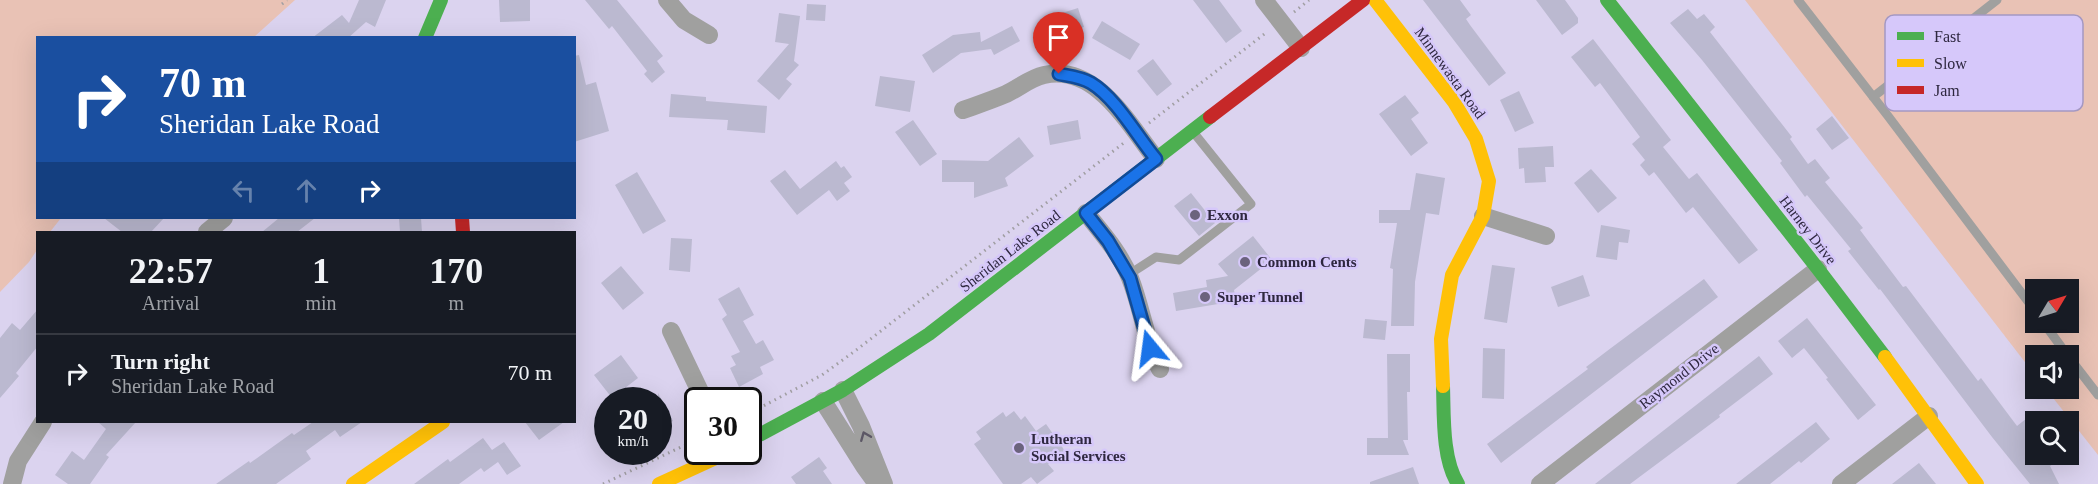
<!DOCTYPE html>
<style>
:root{--surface:#171b24;--page:#20242c;--text:#f1f3f6;--muted:#9ea1a6;--line:#363941}
body{margin:0;font-family:Georgia,serif;background:var(--page);color:var(--text);height:100vh;display:flex;flex-direction:column;font-size:22px;white-space:nowrap}
*{box-sizing:border-box;margin:0}
p{font-size:20px;color:var(--muted)}
.icon{flex:none;width:33px;height:33px;fill:none;stroke:currentColor;stroke-width:2;stroke-linecap:round;stroke-linejoin:round}
.map{position:relative;flex:1;overflow:hidden}
.side{position:absolute;left:36px;top:231px;width:540px;height:192px;display:flex;flex-direction:column;background:var(--surface);border-radius:0px;box-shadow:0 6px 24px #0002}
.side>*{flex:none}
.hud{position:absolute;left:36px;top:36px;width:540px;height:183px;border-radius:0px;box-shadow:0 6px 24px #0002;background:#1a4fa0;color:#fff;overflow:hidden}
.needle{width:39px;rotate:52deg}
.controls{position:absolute;left:2025px;top:279px;display:grid;gap:12px}
.controls a{display:grid;place-items:center;width:54px;height:54px;border-radius:0px;background:var(--surface);box-shadow:0 6px 24px #0002;font-size:30px}
.speed{position:absolute;left:594px;top:387px;display:flex;gap:12px;font-size:30px;font-weight:700;text-align:center}
.speed>*{display:grid;place-content:center;width:78px;height:78px;border-radius:50%;background:var(--surface);box-shadow:0 6px 24px #0002;line-height:1}
.speed small{font-size:15px;font-weight:400}
.speed .limit{border:3px solid #111;border-radius:9px;background:#fff;color:#111}
.pin{position:absolute;display:grid;place-items:center;width:51px;height:51px;color:#fff;margin:-62px -26px;border-radius:50% 50% 50% 0;rotate:-45deg;box-shadow:0 0 6px #0007}
.pin .icon{rotate:45deg}
.me{position:absolute;width:66px;margin:-33px;rotate:344deg;stroke-linejoin:round;filter:drop-shadow(0 0 4px #0008)}
.turn{display:flex;align-items:center;gap:21px;height:126px;padding:0 24px;font-size:27px}
.turn .icon{width:78px;height:78px;stroke-width:2.5}
.turn b{display:block;font-size:42px;line-height:51px}
.lanes{display:flex;align-items:center;height:57px;padding:0 24px;background:#0003;justify-content:center;gap:30px;direction:ltr}
.lanes .off{opacity:.35}
.eta{display:flex;justify-content:space-evenly;align-items:center;height:102px;text-align:center}
.eta b{font-size:36px;font-weight:700;line-height:42px}
ul{padding:0;list-style:none}
li{display:flex;align-items:center;gap:18px;height:78px;padding:0 24px;border-top:2px solid var(--line)}
li div{flex:1}
li b{display:block;font-size:22px}
li em{font-style:normal}
.map>svg:first-child{display:block}
.green{fill:#e9c2b5;fill-rule:evenodd}
.building{fill:#bbb9d0}
.lines{fill:none;stroke-linecap:round;stroke-linejoin:round}
.path{stroke:#a09ea2;stroke-width:3;stroke-dasharray:1.5 4.5;stroke-linecap:butt}
.lane{stroke:#a0a09f;stroke-width:9}
.street{stroke:#a0a09f;stroke-width:18}
.fast{stroke:#4caf50;stroke-width:14}
.slow{stroke:#ffc107;stroke-width:14}
.jam{stroke:#c62828;stroke-width:14}
.oneway{stroke:#5c5765}
.route-casing{stroke:#114b97;stroke-width:15}
.route{stroke:#1a73e8;stroke-width:10}
.poi-dot{fill:#6b637d;stroke:#d6c8fa;stroke-width:2}
.labels{text-anchor:middle;stroke-width:5;stroke-linejoin:round;paint-order:stroke}
.street-label{font-size:15px;fill:#2e273f;stroke:#d6c8fa}
.poi-label{font-size:15px;font-weight:bold;fill:#2e273f;stroke:#d6c8fa;text-anchor:start}
.key{fill:#d6c8fa;stroke:#a498c2;stroke-width:1.5}
.key-label{font-size:16px;fill:#2e273f}
</style>
<div class="map">
<svg width="2098" height="484" viewBox="0 0 2098 484">
<rect width="100%" height="100%" fill="#dbd3ef"/>
<!-- green -->
<path class="green" d="M 0,0 L 295,0 L 254,37 L 38,38 L 38,218 L 61,218 L 50,232 L 38,232 L 37,250 L 29,262 L 0,292 Z
M 1745,0 L 2098,0 L 2098,455 L 2046,389 L 2068,388 L 2068,356 L 2036,356 L 2035,375 ZM 2036,290 L 2068,290 L 2068,322 L 2036,322 Z"/>
<!-- building -->
<path class="building" d="M 359,0 L 386,0 L 375,27 L 366,22 L 348,38 L 312,38 L 342,15 L 349,23 Z
M 499,0 L 530,0 L 530,21 L 500,22 Z
M 585,0 L 617,0 L 663,56 L 657,61 L 665,72 L 652,83 L 644,74 L 647,71 L 612,26 L 609,29 Z
M 1193,0 L 1219,0 L 1242,31 L 1226,43 Z
M 1423,0 L 1460,0 L 1471,15 L 1466,19 L 1470,25 L 1506,73 L 1489,86 Z
M 1536,0 L 1565,0 L 1578,18 L 1578,23 L 1562,35 Z
M 807,4 L 826,5 L 825,21 L 806,20 Z
M 1078,8 L 1084,27 L 1050,38 L 1043,19 Z
M 1688,9 L 1697,19 L 1704,14 L 1715,27 L 1710,32 L 1792,137 L 1790,139 L 1808,164 L 1815,159 L 1830,178 L 1825,182 L 1863,228 L 1860,230 L 1903,287 L 1906,286 L 1978,381 L 1981,378 L 2017,426 L 2036,411 L 2036,454 L 2045,454 L 2053,464 L 2050,466 L 2059,484 L 2030,484 L 1992,437 L 1880,289 L 1879,290 L 1848,251 L 1851,249 L 1807,195 L 1805,197 L 1780,163 L 1782,161 L 1702,60 L 1670,23 Z
M 779,13 L 800,16 L 794,61 L 799,65 L 786,79 L 792,84 L 779,100 L 757,81 L 789,44 L 775,42 Z
M 1102,21 L 1140,44 L 1130,60 L 1092,38 Z
M 1012,26 L 1020,41 L 994,55 L 991,49 L 961,53 L 933,73 L 922,55 L 953,35 L 980,32 L 981,42 Z
M 1593,39 L 1671,140 L 1663,147 L 1689,179 L 1697,173 L 1758,250 L 1739,264 L 1693,207 L 1686,213 L 1654,172 L 1649,176 L 1640,165 L 1645,160 L 1632,144 L 1640,137 L 1600,83 L 1595,87 L 1571,57 Z
M 579,55 L 586,85 L 596,82 L 609,131 L 574,142 L 574,56 Z
M 1153,59 L 1172,84 L 1157,96 L 1137,71 Z
M 880,76 L 915,81 L 910,112 L 875,106 Z
M 1519,91 L 1534,123 L 1515,132 L 1500,100 Z
M 671,94 L 706,97 L 706,101 L 767,106 L 765,133 L 727,130 L 728,120 L 669,117 Z
M 1405,95 L 1419,113 L 1411,119 L 1428,143 L 1411,156 L 1379,114 Z
M 1832,116 L 1849,138 L 1832,150 L 1816,129 Z
M 913,120 L 937,154 L 920,166 L 895,132 Z
M 1078,120 L 1081,139 L 1050,145 L 1047,126 Z
M 1019,137 L 1034,156 L 1005,178 L 1008,186 L 974,198 L 974,182 L 942,182 L 942,160 L 988,161 Z
M 1553,146 L 1554,167 L 1545,167 L 1546,182 L 1525,183 L 1524,168 L 1519,169 L 1518,148 Z
M 836,161 L 841,168 L 844,166 L 852,177 L 844,183 L 850,191 L 837,201 L 829,190 L 797,215 L 770,181 L 785,170 L 800,189 Z
M 1591,169 L 1617,198 L 1598,213 L 1574,183 Z
M 637,172 L 666,221 L 643,234 L 615,185 Z
M 1416,173 L 1445,178 L 1439,215 L 1426,213 L 1415,282 L 1414,326 L 1391,326 L 1393,269 L 1390,268 L 1397,223 L 1379,223 L 1379,210 L 1410,210 Z
M 1191,193 L 1215,223 L 1199,236 L 1174,206 Z
M 104,218 L 164,218 L 151,232 L 122,232 Z
M 279,218 L 315,218 L 297,232 L 262,232 Z
M 399,218 L 421,218 L 422,232 L 400,232 Z
M 1601,225 L 1630,230 L 1628,243 L 1619,242 L 1617,260 L 1596,257 Z
M 1253,236 L 1272,260 L 1234,290 L 1236,301 L 1176,311 L 1173,293 L 1207,287 L 1206,280 L 1228,276 L 1218,264 Z
M 671,238 L 692,239 L 690,272 L 669,270 Z
M 1492,265 L 1515,268 L 1507,323 L 1484,319 Z
M 621,266 L 644,293 L 623,310 L 601,283 Z
M 1583,275 L 1590,296 L 1558,307 L 1551,287 Z
M 1704,279 L 1718,297 L 1501,463 L 1487,444 L 1588,369 L 1586,367 L 1611,348 Z
M 739,287 L 754,315 L 743,321 L 756,344 L 763,340 L 774,360 L 760,367 L 763,374 L 739,387 L 730,368 L 736,365 L 731,356 L 740,352 L 722,319 L 727,315 L 718,299 Z
M 38,309 L 38,346 L 16,373 L 19,376 L 0,398 L 0,338 L 12,323 L 20,330 Z
M 1807,318 L 1876,405 L 1858,420 L 1826,379 L 1828,378 L 1804,348 L 1792,358 L 1778,341 Z
M 1365,319 L 1387,321 L 1385,340 L 1363,338 Z
M 1483,348 L 1505,349 L 1504,399 L 1482,398 Z
M 1387,354 L 1410,354 L 1410,392 L 1407,392 L 1408,440 L 1403,440 L 1409,455 L 1367,455 L 1367,438 L 1388,438 Z
M 621,355 L 638,378 L 612,398 L 594,375 Z
M 1759,356 L 1773,374 L 1719,415 L 1720,417 L 1630,484 L 1595,484 Z
M 658,393 L 673,421 L 658,429 Z
M 1014,411 L 1021,420 L 1025,416 L 1036,431 L 1046,424 L 1065,451 L 1048,464 L 1054,471 L 1037,484 L 1031,477 L 1021,484 L 1003,484 L 974,444 L 981,439 L 976,432 L 1003,412 L 1006,417 Z
M 98,422 L 136,422 L 106,455 L 109,457 L 90,484 L 68,484 L 55,475 L 72,451 L 84,460 L 106,429 Z
M 313,422 L 362,422 L 340,437 L 335,430 L 306,451 L 311,459 L 276,484 L 216,484 L 249,461 L 250,463 L 292,433 L 294,435 Z
M 525,422 L 564,422 L 539,440 Z
M 1816,422 L 1830,439 L 1801,463 L 1799,461 L 1770,484 L 1736,484 Z
M 483,438 L 492,450 L 504,442 L 521,466 L 507,475 L 498,462 L 484,472 L 481,468 L 459,484 L 414,484 L 448,459 L 450,462 Z
M 819,457 L 827,468 L 823,471 L 832,484 L 796,484 L 791,477 Z
M 1919,463 L 1936,484 L 1892,484 Z
M 1413,467 L 1419,484 L 1370,484 L 1370,482 Z"/>
<g class="lines">
<!-- path -->
<path class="path" d="M 282,4 L 287,0
M 1294,12 L 1309,0
M 1149,123 L 1267,32
M 748,414 L 822,375 L 855,351 L 1125,142
M 603,484 L 698,439"/>
<!-- lane -->
<path class="lane" d="M 1798,0 L 1888,116 L 2036,312
M 1873,97 L 1997,0
M 1128,275 L 1156,257 L 1179,260 L 1251,204 L 1194,133
M 2043,322 L 2068,356
M 2068,356 L 2098,395"/>
<!-- street -->
<path class="street" d="M 667,0 L 684,20 L 709,35
M 1264,0 L 1301,48
M 963,110 C 977,105 992,100 1006,94 C 1019,88 1030,78 1044,75 C 1096,63 1129,125 1156,159
M 1086,213 C 1102,233 1120,253 1130,278 C 1142,308 1145,340 1160,369
M 1483,216 L 1546,236
M 207,232 L 224,218
M 671,331 L 704,400
M 843,390 L 861,426 L 884,484
M 823,401 L 864,466 L 877,484
M 12,484 L 18,461 L 43,422
M 1540,484 L 1818,269
M 1841,484 L 1929,416"/>
<!-- fast -->
<path class="fast" d="M 1607,0 L 1818,269 L 1885,357
M 425,38 L 441,0
M 1443,386 C 1444,415 1442,459 1458,484
M 748,441 L 843,390 L 929,334 L 1210,117"/>
<!-- slow -->
<path class="slow" d="M 1375,0 L 1454,102 L 1476,139 L 1489,181 L 1483,216 L 1452,275 L 1441,339 L 1443,386
M 1885,357 L 1977,484
M 353,484 L 443,422
M 659,484 L 729,452"/>
<!-- jam -->
<path class="jam" d="M 1210,117 L 1363,0
M 462,218 L 463,232"/>
</g>
<!-- one-way arrows -->
<defs><path id="oneway-chevron" d="M-2-3.5L2.5 0L-2 3.5" fill="none" stroke-width="1.6" stroke-linecap="round" stroke-linejoin="round" transform="scale(1.5)"/></defs>
<use class="oneway" href="#oneway-chevron" transform="translate(865 436) rotate(-112)"/>
<g class="lines">
<!-- route casing -->
<g class="route-casing">
<path id="route" d="M 1059,74 C 1069,76 1081,77 1091,83 C 1116,98 1137,136 1156,159 L 1086,213 L 1108,241 L 1130,278 L 1150,348"/>
</g>
<!-- route -->
<use href="#route" class="route"/>
</g>
<!-- markers -->
<g class="poi-dot">
<circle cx="1195" cy="215" r="6"/>
<circle cx="1245" cy="262" r="6"/>
<circle cx="1205" cy="297" r="6"/>
<circle cx="1019" cy="448" r="6"/>
</g>
<g class="labels">
<!-- street labels -->
<g class="street-label">
<text transform="translate(1450 73) rotate(54)" y="5">Minnewasta Road</text>
<text transform="translate(1808 230) rotate(52)" y="5">Harney Drive</text>
<text transform="translate(1010 251) rotate(-38)" y="5">Sheridan Lake Road</text>
<text transform="translate(1679 376) rotate(-38)" y="5">Raymond Drive</text>
</g>
<!-- poi labels -->
<g class="poi-label">
<text x="1207" y="220">Exxon</text>
<text x="1257" y="267">Common Cents</text>
<text x="1217" y="302">Super Tunnel</text>
<text x="1031" y="444">Lutheran<tspan x="1031" dy="17">Social Services</tspan></text>
</g>
</g>
<!-- legend -->
<rect x="1885" y="15" width="198" height="96" rx="9" class="key"/>
<rect x="1897" y="32" width="27" height="8" fill="#4caf50"/>
<rect x="1897" y="59" width="27" height="8" fill="#ffc107"/>
<rect x="1897" y="86" width="27" height="8" fill="#c62828"/>
<g class="key-label">
<text x="1934" y="42">Fast</text>
<text x="1934" y="69">Slow</text>
<text x="1934" y="96">Jam</text>
</g>
</svg>
<div class="controls">
<a><svg class="needle" viewBox="-14 -14 28 28"><path d="M0-13l5 13h-10z" fill="#e53935"/><path d="M0 13l5-13h-10z" fill="#9ea1a6"/></svg></a>
<a><svg class="icon" aria-label="sound" viewBox="0 0 24 24"><path d="M4 9h4l5-4v14l-5-4H4zM17 9q2 3 0 6"/></svg></a>
<a><svg class="icon" aria-label="search" viewBox="0 0 24 24"><circle cx="10" cy="10" r="6"/><path d="M15 15l6 6"/></svg></a>
</div>
<div class="speed"><div>20<small>km/h</small></div><div class="limit">30</div></div>
<div class="pin" style="left:1059px;top:74px;background:#d93025"><svg class="icon" aria-label="arrive" viewBox="0 0 24 24"><path d="M6 21V4h12l-3 4 3 4H6"/></svg></div>
<svg class="me" style="left:1150px;top:348px" viewBox="-20 -20 40 40"><path d="M0-17L14 15 0 8-14 15z" fill="#1a73e8" stroke="#fff" stroke-width="4"/></svg>
<div class="hud">
<div class="turn"><svg class="icon" aria-label="right" viewBox="0 0 24 24"><path d="M7 20v-9h11M14 6l5 5-5 5"/></svg><div><b>70 m</b>Sheridan Lake Road</div></div>
<div class="lanes"><svg class="icon off" aria-label="left" viewBox="0 0 24 24"><path d="M17 20v-9H6M10 6l-5 5 5 5"/></svg><svg class="icon off" aria-label="ahead" viewBox="0 0 24 24"><path d="M12 20V5M6 11l6-6 6 6"/></svg><svg class="icon" aria-label="right" viewBox="0 0 24 24"><path d="M7 20v-9h11M14 6l5 5-5 5"/></svg></div>
</div>
<section class="side">
<div class="eta">
<div><b>22:57</b><p>Arrival</p></div>
<div><b>1</b><p>min</p></div>
<div><b>170</b><p>m</p></div>
</div>
<ul>
<li><svg class="icon" aria-label="right" viewBox="0 0 24 24"><path d="M7 20v-9h11M14 6l5 5-5 5"/></svg><div><b>Turn right</b><p>Sheridan Lake Road</p></div><em>70 m</em></li>
</ul>
</section>
</div>
